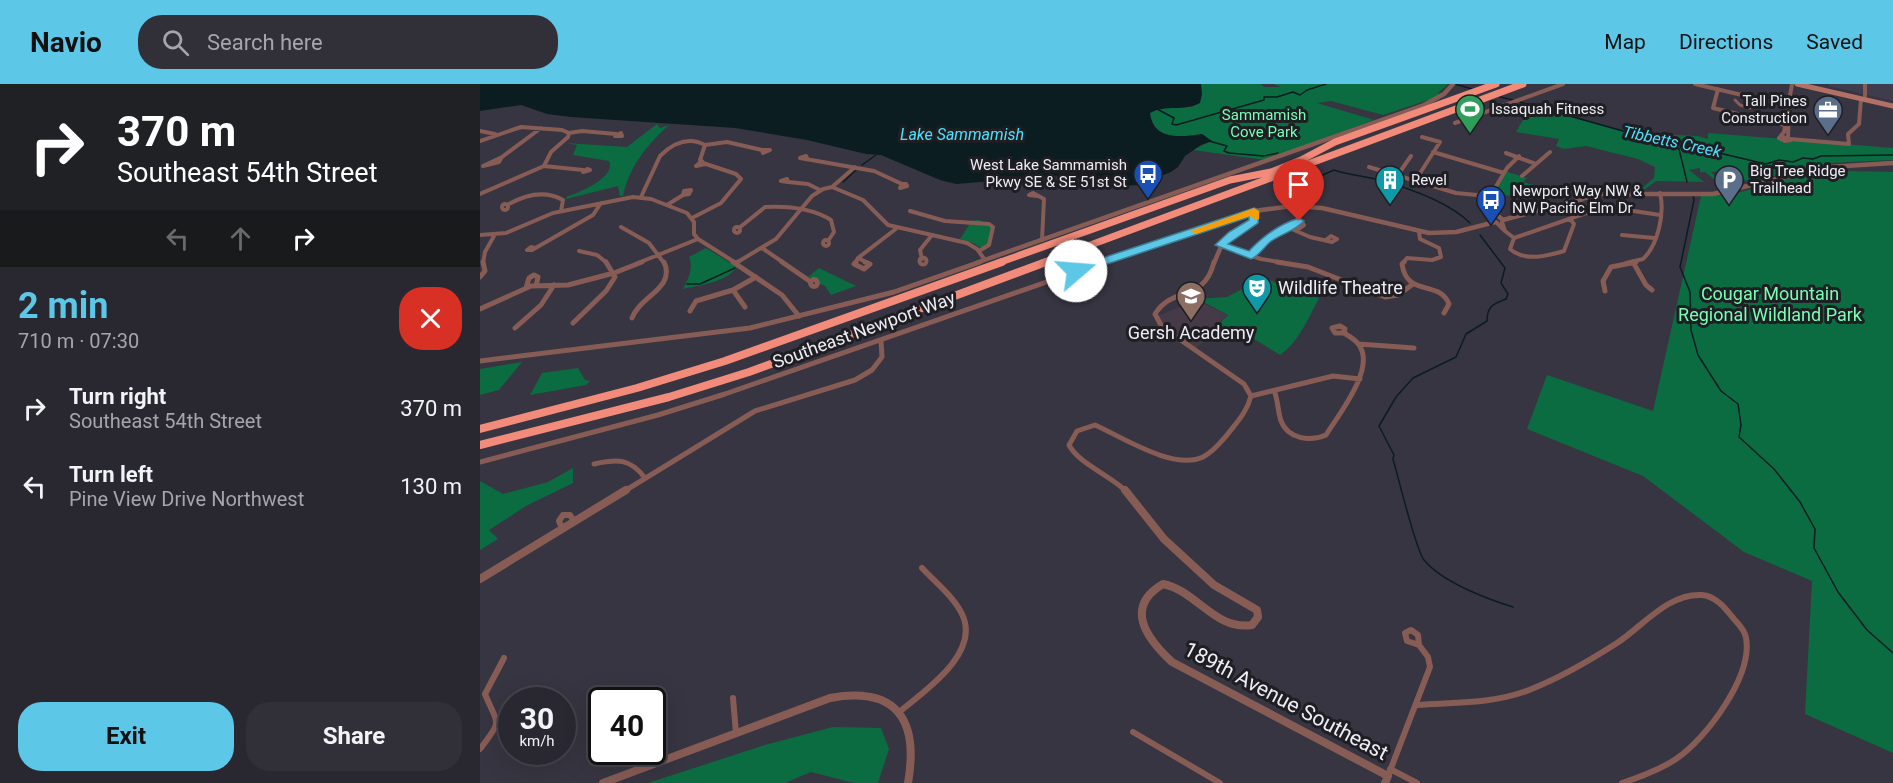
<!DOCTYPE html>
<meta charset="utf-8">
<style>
:root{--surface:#292831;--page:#313039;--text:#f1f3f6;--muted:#a5a6ab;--line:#45444d;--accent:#5dc7e8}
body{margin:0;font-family:Roboto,sans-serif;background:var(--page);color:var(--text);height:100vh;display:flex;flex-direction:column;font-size:22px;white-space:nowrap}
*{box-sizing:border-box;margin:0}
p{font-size:20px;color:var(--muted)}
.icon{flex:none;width:33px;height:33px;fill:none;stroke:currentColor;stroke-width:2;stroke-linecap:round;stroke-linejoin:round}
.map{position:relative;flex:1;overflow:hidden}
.panel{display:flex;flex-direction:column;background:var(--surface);width:480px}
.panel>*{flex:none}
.guide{background:#202124;color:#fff;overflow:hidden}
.speed{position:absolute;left:18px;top:603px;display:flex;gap:12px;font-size:30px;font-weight:700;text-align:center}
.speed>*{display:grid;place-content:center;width:78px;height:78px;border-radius:50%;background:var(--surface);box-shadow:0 6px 24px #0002,0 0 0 2px var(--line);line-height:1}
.speed small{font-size:15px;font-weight:400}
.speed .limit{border:3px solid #111;border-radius:9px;background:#fff;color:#111}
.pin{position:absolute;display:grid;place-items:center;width:51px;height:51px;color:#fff;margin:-62px -26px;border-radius:50% 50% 50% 0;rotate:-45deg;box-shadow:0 0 6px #0007}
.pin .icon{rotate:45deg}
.me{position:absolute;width:66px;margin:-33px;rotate:72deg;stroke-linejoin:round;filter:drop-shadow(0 0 4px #0008)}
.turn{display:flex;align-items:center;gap:21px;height:126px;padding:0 18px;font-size:27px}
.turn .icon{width:78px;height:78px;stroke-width:2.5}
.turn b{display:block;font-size:42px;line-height:51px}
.lanes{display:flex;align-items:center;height:57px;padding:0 18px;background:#0003;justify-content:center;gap:30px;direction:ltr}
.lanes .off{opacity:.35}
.round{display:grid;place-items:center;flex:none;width:63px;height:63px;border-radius:24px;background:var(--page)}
.summary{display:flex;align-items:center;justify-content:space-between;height:102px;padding:0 18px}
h1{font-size:36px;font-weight:700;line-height:45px;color:var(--accent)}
.cta{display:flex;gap:12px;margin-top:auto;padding:12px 18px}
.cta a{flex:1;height:69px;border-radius:24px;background:var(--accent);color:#111;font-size:24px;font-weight:700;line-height:69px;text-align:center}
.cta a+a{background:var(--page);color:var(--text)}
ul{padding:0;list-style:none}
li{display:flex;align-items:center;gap:18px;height:78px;padding:0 18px}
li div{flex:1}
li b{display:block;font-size:22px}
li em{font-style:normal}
header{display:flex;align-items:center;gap:36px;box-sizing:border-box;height:84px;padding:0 30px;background:var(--accent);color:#111}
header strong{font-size:28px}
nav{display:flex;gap:33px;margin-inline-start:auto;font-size:21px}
.search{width:420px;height:54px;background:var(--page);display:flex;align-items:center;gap:15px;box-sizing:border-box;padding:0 21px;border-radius:24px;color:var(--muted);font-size:22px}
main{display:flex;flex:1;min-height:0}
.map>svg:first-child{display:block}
.built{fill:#3f3c4e}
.education{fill:#463a49}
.green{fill:#0b6c41}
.water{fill:#0b1d21}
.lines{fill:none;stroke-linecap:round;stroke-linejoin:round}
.stream{stroke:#0b1d21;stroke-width:1.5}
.pedestrian{stroke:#875c55;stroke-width:3}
.minor-far2{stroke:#875c55;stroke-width:4}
.minor-far1{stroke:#875c55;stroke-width:5}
.minor{stroke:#875c55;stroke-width:6}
.tertiary-far2{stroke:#875c55;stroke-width:4.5}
.tertiary-far1{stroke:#875c55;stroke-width:5}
.tertiary{stroke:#875c55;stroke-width:8}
.secondary{stroke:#b37064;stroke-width:5}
.motorway-far1{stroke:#f28b7a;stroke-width:7}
.motorway{stroke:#f28b7a;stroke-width:8}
.route{fill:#5dc7e8;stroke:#3c8197;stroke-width:1.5}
.slow{fill:#f59e0b}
.labels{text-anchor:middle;stroke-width:6;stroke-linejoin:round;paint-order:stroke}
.far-poi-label{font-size:15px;fill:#eeedf5;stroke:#1e1e23;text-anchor:start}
.far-park-label{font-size:15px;fill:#78ffb5;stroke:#1e1e23}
.far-water-label{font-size:16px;font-style:italic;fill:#4fe1fc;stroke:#1e1e23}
.poi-label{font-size:18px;fill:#eeedf5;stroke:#1e1e23;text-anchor:start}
.park-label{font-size:18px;fill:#78ffb5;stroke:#1e1e23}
.street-label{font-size:18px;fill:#eeedf5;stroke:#1e1e23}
.near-street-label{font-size:21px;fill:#eeedf5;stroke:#1e1e23}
</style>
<header>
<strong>Navio</strong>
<div class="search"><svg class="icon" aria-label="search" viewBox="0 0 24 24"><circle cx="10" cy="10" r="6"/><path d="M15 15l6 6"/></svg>Search here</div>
<nav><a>Map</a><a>Directions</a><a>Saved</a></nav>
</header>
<main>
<section class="panel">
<div class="guide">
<div class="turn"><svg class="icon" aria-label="right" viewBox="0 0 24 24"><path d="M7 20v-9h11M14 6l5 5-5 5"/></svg><div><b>370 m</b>Southeast 54th Street</div></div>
<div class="lanes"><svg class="icon off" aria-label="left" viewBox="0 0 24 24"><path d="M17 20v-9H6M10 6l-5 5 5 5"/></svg><svg class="icon off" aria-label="ahead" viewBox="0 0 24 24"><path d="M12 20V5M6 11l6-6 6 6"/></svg><svg class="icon" aria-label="right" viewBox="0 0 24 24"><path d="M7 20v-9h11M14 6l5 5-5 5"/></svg></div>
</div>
<div class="summary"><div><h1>2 min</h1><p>710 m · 07:30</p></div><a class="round" style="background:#d93025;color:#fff"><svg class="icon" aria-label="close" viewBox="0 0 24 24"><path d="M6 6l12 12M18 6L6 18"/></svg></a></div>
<ul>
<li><svg class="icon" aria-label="right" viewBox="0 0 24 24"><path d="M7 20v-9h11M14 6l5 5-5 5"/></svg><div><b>Turn right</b><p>Southeast 54th Street</p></div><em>370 m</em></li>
<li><svg class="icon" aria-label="left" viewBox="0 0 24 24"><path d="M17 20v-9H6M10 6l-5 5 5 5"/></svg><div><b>Turn left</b><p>Pine View Drive Northwest</p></div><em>130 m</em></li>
</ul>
<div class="cta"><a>Exit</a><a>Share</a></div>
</section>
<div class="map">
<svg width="1413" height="699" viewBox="0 0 1413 699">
<rect width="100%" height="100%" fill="#373541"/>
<!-- built -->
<path class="built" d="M 1349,0 L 1413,0 L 1413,17 L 1349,2 Z"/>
<!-- education -->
<path class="education" d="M 716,216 L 747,231 L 734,244 L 733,250 L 716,264 L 683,241 L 678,232 Z"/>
<!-- green -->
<path class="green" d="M 699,0 L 781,0 L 784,3 L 801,3 L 793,0 L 968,0 L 958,9 L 960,10 L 957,13 L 903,31 L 851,17 L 837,19 L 894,36 L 785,76 L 713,66 L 731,57 L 722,50 C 702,53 673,57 670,29 L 679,24 L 713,23 Z
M 1051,22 L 1148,49 L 1218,52 L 1228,55 L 1228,49 L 1413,64 L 1413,76 L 1350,79 L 1272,97 L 1273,99 L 1270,100 L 1259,91 L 1252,92 L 1246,87 L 1231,88 L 1239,96 L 1235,96 L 1225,88 L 1220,88 L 1220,84 L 1209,86 L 1224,98 L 1176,97 L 1164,106 L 1161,105 L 1174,94 L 1175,83 L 1158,75 L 1106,62 L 1084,65 L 1076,62 L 1079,55 L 1036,48 Z
M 177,40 L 180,44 L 189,41 C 167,61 149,83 143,112 L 140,112 L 138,102 L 86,115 L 86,113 C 98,109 137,93 129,77 L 93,71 L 97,61 L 85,59 L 147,63 Z
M 1025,87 L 1047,94 L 1043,98 L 1053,101 L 1056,107 C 1040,111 1025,112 1010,112 L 1007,109 L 1012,107 Z
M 1368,87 L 1413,88 L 1413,669 L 1325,630 L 1332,497 L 1264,468 L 1163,392 L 1047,345 L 1067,291 L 1173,327 L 1221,112 L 1257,109 L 1319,92 Z
M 499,136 L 512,142 L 509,161 L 503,165 L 493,159 L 480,155 L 489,141 L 481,138 Z
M 226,164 L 257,183 C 247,198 220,201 203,205 C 208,195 214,184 209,173 Z
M 339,184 L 376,202 L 351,211 L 345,202 L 340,200 L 340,196 L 328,193 Z
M 784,194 L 839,214 C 829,233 818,259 800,271 L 768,251 L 764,253 L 749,243 L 744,247 L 736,243 L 748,231 L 725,219 L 717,218 L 717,215 L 747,213 Z
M 42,278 L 19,306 L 0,311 L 0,285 Z
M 98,284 L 105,296 L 110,297 L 106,301 L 50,311 L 62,289 Z
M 93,384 L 93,399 L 46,422 L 9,446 L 18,455 L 0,466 L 0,397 L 23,410 L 68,398 Z
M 353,643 L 401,644 L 409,665 L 398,699 L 374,699 L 331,688 L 305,699 L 168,699 L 285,661 Z"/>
<!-- water -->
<path class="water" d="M 0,0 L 721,0 L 722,10 L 720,19 C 703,28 686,20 670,29 C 673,57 702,53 722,50 L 732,57 L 721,61 L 705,72 L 698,83 L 691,88 L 659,101 L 643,102 L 608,92 L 592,95 L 575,92 L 549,94 L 476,100 L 460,96 L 401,71 L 386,70 L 327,56 L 255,44 L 91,33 L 67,30 L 41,21 L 0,27 Z"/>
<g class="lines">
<!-- stream -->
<path class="stream" d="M 975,0 L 992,5
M 1020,13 L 1033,16
M 1040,18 L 1143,47 L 1213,60 L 1239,69 L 1286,80 L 1299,76 L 1313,78 L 1323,74 L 1333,75 L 1341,72 L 1413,71
M 677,25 L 694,34 L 692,40 L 696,41 L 784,16 L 784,13 L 797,13 L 813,8 L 820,11 L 827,6 L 846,0
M 729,57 L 747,62 L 744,67 L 749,69 L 784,72 L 798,69
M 1198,61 L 1207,98
M 382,81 L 396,71
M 827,92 L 831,96 L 854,86 C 869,91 885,92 900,96 C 928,104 970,119 990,139
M 363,98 L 376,86
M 1213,111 L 1214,116 L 1200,183 L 1210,208 L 1211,246 L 1218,271 L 1241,307 L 1258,320 L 1261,341 L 1259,353 L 1294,385 L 1320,418 L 1335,445 L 1334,464 L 1358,508 L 1387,546 L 1413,569
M 1000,151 L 1025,184 L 1021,199 L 1028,210 L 1026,215 C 1013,220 1007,222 1007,237 L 986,250 L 976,273 L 933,294 L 916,313 L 899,342 L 914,371 L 913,375 C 918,392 936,467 944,476 C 962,498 1007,515 1033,523
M 207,200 L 220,200 L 255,184"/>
<!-- pedestrian -->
<path class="pedestrian" d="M 1255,16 L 1260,21 L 1270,24"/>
<!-- minor-far2 -->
<path class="minor-far2" d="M 1215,0 L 1309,22
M 1385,0 L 1385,12
M 1238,5 L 1233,24 L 1304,41
M 975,39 L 1083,0
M 0,47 L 15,50
M 141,49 L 142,52 L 135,52 Z
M 1301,52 L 1311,56 L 1305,57 L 1299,54 L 1304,48 L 1312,0
M 1308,53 L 1309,22
M 1310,55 L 1369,60 L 1368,50 L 1379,40 L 1381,15
M 0,57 L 41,43 L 82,46 L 89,49 L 102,47 L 136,50
M 225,61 L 247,58 L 282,66
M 282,66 L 290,66 L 283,69 Z
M 953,68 L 1024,89
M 1026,69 L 1056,80
M 22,73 L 19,78 L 3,82 Z
M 22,73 L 61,44
M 327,74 L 326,72 L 320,74 L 394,87 L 422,100
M 222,77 L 216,82 L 225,80
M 64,82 L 103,86
M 889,83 L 976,109 L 997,111 L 1015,104 L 1027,84 L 1039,72
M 107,85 L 110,86 L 103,88 Z
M 917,92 L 931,72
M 1042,92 L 1070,68
M 307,95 L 308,98 L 301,97 Z
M 935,97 L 960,58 L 942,53
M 308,98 L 328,100 L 340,106
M 422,100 L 426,100 L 427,102 L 420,104 Z
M 352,103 L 383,116 L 408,141 L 487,159 L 497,165 L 505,176
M 211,106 L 209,110 L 203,111 L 204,107 Z
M 0,110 L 64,82 L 71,68 L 88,53 L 89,49
M 997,111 L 1011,132
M 558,112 L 549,111 L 553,109 L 564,115 L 562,156
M 161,113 L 180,72 C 193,59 208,52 225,61
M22 123a3 3 0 1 1 6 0a3 3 0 1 1-6 0Z
M 29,120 C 47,110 65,106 83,116 L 81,127
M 187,121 L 203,111
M 1147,126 L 1180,131
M 430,127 L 465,137 L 509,140 L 513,143 L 509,161 L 499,167
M 212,134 L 241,119 L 261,95 L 256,90 L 223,79 L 220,76 L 225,61
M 1016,138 L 1025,147 L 1022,138
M254 146a3 3 0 1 1 6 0a3 3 0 1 1-6 0Z
M 141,143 L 169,159 L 184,179
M 811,143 L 816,137 L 822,138 L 824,141 L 817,146
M 259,144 L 285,123 C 307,122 332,124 351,136 L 354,148 L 348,157
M 1025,147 L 1034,154 L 1112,127 L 1096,115
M 0,151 L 26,149 L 73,129 L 153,113 L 171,115 L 207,129 L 214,138 L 214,150 L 218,155 L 256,179
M 1142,151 L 1174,154
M 1034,154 L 1030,165 C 1045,178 1067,172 1084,167 L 1094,140 L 1090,135
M343 159a3 3 0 1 1 6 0a3 3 0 1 1-6 0Z
M 740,161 L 781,175 L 805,179
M 55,164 L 51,163 L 47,166 L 52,166 L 113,131 L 121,119
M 282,164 L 304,179
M 99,167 L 117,171 L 127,179
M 771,171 L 784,158 L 807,143 L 830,153 L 852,158 L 857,155 L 851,152 L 846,156
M439.5 177a3.5 3.5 0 1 1 7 0a3.5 3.5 0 1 1-7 0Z
M 378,174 L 388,179
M 378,174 L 417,144
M 442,175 L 440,166 L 452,151
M 3,179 L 5,168 L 14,152
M 158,179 L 218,155
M 256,179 L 296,155 L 332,112 L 343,105 L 352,103 L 375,83
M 375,179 L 378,174
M 923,179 L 927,174 L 952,176 L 961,173 L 959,164 L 940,155 L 939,148
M 1146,179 L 1163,175 C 1178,161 1185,129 1180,109"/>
<!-- minor-far1 -->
<path class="minor-far1" d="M 253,178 L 302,211 L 319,232
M 302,178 L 331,198
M 376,178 L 374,180 L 384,185 L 390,180 L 385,178
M 797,178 L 828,183 L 905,213 L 918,211 L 933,200
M 924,178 L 922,180 C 927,214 959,195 969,220 L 964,229
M 1153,178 L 1166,201 L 1172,206
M 256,179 L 258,178
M 0,193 L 5,187 L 3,178
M330.5 199a3.5 3.5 0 1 1 7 0a3.5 3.5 0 1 1-7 0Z
M 46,204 L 49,194 L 54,191 L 58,193 L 56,202
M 253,206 L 265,223
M 1125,207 L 1123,197 L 1131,183 L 1156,178
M 0,225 L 51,202 L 88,201 L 134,189 L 162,178
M 210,227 L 216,217 L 253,206 L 276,193
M 152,234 C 160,212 196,204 184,178
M 93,239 L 126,207 L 135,193 L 126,178
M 860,242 L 865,245 L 864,249 L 855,249 L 852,244 Z
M 35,244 L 61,221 L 74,201
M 879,260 L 934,264
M 795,309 C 798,318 798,328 801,337 C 808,355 830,358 846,351 C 859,330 896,284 879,261 C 876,256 869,252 864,249
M 771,312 L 853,292 L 880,295
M 114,380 C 137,375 150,374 165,394"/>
<!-- minor -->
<path class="minor" d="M 82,444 L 79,437 L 83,431 L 90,431 L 94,437
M 931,546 L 938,551 L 939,561 L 927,557 L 925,549 Z
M 253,614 L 256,649
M 937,621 C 975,618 1013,620 1049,606 C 1080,594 1109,577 1137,559 C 1163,542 1188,509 1222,511 C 1236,512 1246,525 1254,535 C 1258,540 1265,546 1266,554 C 1273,592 1226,655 1196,675 C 1180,686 1160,693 1142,699
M 419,628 C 445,607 501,569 482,530 C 473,512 455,498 442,484
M 653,648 L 740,699
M 0,665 C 23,635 18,642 5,610 L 24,574
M 910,685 L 937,699
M 908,692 L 950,583 L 948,573 L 939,561"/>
<!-- tertiary-far2 -->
<path class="tertiary-far2" d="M 1011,135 L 1017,131 L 1023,136
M 1023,136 L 1120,110 L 1233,110 L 1349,83 L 1413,79
M 496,179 L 944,21 L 964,10 L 973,0
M 619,179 L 774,127 L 812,122 L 842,124 L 949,149 L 976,148 L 1015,138
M 734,179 L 743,158 L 774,137 L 774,127"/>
<!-- tertiary-far1 -->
<path class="tertiary-far1" d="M 0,277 L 270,244 L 414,208 L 500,178
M 0,378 L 178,331 L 245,310 L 624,178
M 143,408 L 275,327 L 375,296 L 392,286 L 402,273 L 401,257
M 647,408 C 630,391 599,380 589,361 L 597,347 L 615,341 C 642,353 694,387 723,373 C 733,368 740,359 747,351 C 757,338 767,328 771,312 L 764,300 L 682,243 L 675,230 C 693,201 724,219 734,178"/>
<!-- tertiary -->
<path class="tertiary" d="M 645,406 L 684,455 L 734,501 L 777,526 L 778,533 L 772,541 C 735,547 717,507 683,500 C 644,523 666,554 692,578 L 908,692 L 905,699
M 0,495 L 146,406
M 123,699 L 350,614 C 417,602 439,636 428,699"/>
<!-- secondary -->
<path class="secondary" d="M 1317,0 L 1413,22"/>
<!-- motorway-far1 -->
<path class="motorway-far1" d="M 518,179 L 750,96 L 791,88 L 821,76 L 855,58 L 1016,0
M 562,179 L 1043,0"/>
<!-- motorway -->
<path class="motorway" d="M 0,345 L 157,304 L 245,277 L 522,178
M 0,361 L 189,313 L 269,288 L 566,178"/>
</g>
<!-- route -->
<path class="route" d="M 774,124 L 779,127 L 778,139 L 748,160 L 769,167 C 783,152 800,140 819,134 L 824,137 C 815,147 801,150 790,158 C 783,164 779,172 771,175 L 735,161 L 749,148 L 769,136 L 769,133 L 600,189 L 592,189 L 590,187 L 592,184 Z"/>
<!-- slow -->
<path class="slow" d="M 774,124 L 779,127 L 779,135 L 775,136 L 770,132 L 716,150 L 710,147 Z"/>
<!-- icons -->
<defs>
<g id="stadium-pin" transform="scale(1.5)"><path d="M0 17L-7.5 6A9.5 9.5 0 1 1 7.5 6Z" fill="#2e9e5b" stroke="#1e1e23"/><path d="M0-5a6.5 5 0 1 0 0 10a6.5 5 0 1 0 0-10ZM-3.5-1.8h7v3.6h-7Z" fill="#fff"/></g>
<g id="office-pin" transform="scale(1.5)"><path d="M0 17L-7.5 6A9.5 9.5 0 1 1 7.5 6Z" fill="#5c6f8a" stroke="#1e1e23"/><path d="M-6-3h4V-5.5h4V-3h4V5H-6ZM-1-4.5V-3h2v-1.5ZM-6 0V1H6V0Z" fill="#fff"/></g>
<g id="bus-pin" transform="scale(1.5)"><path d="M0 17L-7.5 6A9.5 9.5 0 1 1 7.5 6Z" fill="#1a4fb4" stroke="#1e1e23"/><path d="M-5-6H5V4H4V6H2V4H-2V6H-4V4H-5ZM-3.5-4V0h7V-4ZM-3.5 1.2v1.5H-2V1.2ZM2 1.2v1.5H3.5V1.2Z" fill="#fff"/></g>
<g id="building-pin" transform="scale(1.5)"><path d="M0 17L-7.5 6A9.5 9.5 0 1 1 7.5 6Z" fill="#0f9aa8" stroke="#1e1e23"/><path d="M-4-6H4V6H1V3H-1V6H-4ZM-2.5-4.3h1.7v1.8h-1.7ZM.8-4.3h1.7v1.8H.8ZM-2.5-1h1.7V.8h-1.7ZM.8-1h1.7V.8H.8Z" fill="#fff"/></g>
<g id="parking-pin" transform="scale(1.5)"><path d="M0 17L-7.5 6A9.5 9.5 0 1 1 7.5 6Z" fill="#5c6f8a" stroke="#1e1e23"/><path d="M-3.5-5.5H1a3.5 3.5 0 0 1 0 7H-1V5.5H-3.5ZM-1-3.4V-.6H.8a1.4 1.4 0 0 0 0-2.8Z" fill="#fff"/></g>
<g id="theatre-pin" transform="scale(1.5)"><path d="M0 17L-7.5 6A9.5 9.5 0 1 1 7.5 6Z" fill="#0f9aa8" stroke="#1e1e23"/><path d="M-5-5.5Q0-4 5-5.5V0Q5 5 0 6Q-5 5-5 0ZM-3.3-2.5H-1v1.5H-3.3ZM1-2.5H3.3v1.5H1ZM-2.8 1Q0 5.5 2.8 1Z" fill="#fff"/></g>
<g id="school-pin" transform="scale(1.5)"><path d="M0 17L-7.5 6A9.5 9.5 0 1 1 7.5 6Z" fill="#8d6e63" stroke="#1e1e23"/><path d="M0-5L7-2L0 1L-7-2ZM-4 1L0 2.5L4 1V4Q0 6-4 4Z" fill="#fff"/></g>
</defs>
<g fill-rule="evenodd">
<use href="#stadium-pin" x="990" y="25"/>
<use href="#office-pin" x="1348" y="26"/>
<use href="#bus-pin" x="668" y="90"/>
<use href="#building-pin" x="910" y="96"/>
<use href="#parking-pin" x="1249" y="96"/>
<use href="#bus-pin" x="1011" y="116"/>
<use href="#theatre-pin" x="777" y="204"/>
<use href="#school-pin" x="711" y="212"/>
</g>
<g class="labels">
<!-- far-poi labels -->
<g class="far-poi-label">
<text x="1327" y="22" text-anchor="end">Tall Pines<tspan x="1327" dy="17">Construction</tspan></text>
<text x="1011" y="30">Issaquah Fitness</text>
<text x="647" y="86" text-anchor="end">West Lake Sammamish<tspan x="647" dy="17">Pkwy SE &amp; SE 51st St</tspan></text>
<text x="1270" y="92">Big Tree Ridge<tspan x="1270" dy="17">Trailhead</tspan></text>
<text x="931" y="101">Revel</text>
<text x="1032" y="112">Newport Way NW &amp;<tspan x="1032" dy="17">NW Pacific Elm Dr</tspan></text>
</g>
<!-- far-park labels -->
<g class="far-park-label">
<text x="784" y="36">Sammamish<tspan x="784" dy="17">Cove Park</tspan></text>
</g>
<!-- far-water labels -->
<g class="far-water-label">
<text x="482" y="56">Lake Sammamish</text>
<text transform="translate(1192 57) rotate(12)" y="6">Tibbetts Creek</text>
</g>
<!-- poi labels -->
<g class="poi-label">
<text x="798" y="210">Wildlife Theatre</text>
<text x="711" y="255" text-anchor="middle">Gersh Academy</text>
</g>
<!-- park labels -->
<g class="park-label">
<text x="1290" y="216">Cougar Mountain<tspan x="1290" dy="21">Regional Wildland Park</tspan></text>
</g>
<!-- street labels -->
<g class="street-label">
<text transform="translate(384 246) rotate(-20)" y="6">Southeast Newport Way</text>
</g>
<!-- near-street labels -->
<g class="near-street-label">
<text transform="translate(806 617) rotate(28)" y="7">189th Avenue Southeast</text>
</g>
</g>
</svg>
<div class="speed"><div>30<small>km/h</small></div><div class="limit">40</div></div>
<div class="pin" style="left:819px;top:137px;background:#d93025"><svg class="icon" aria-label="arrive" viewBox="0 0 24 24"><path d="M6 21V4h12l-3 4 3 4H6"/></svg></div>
<svg class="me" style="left:596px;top:187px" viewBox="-20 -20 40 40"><circle r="19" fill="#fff"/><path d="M0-13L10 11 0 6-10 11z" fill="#5dc7e8"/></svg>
</div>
</main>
